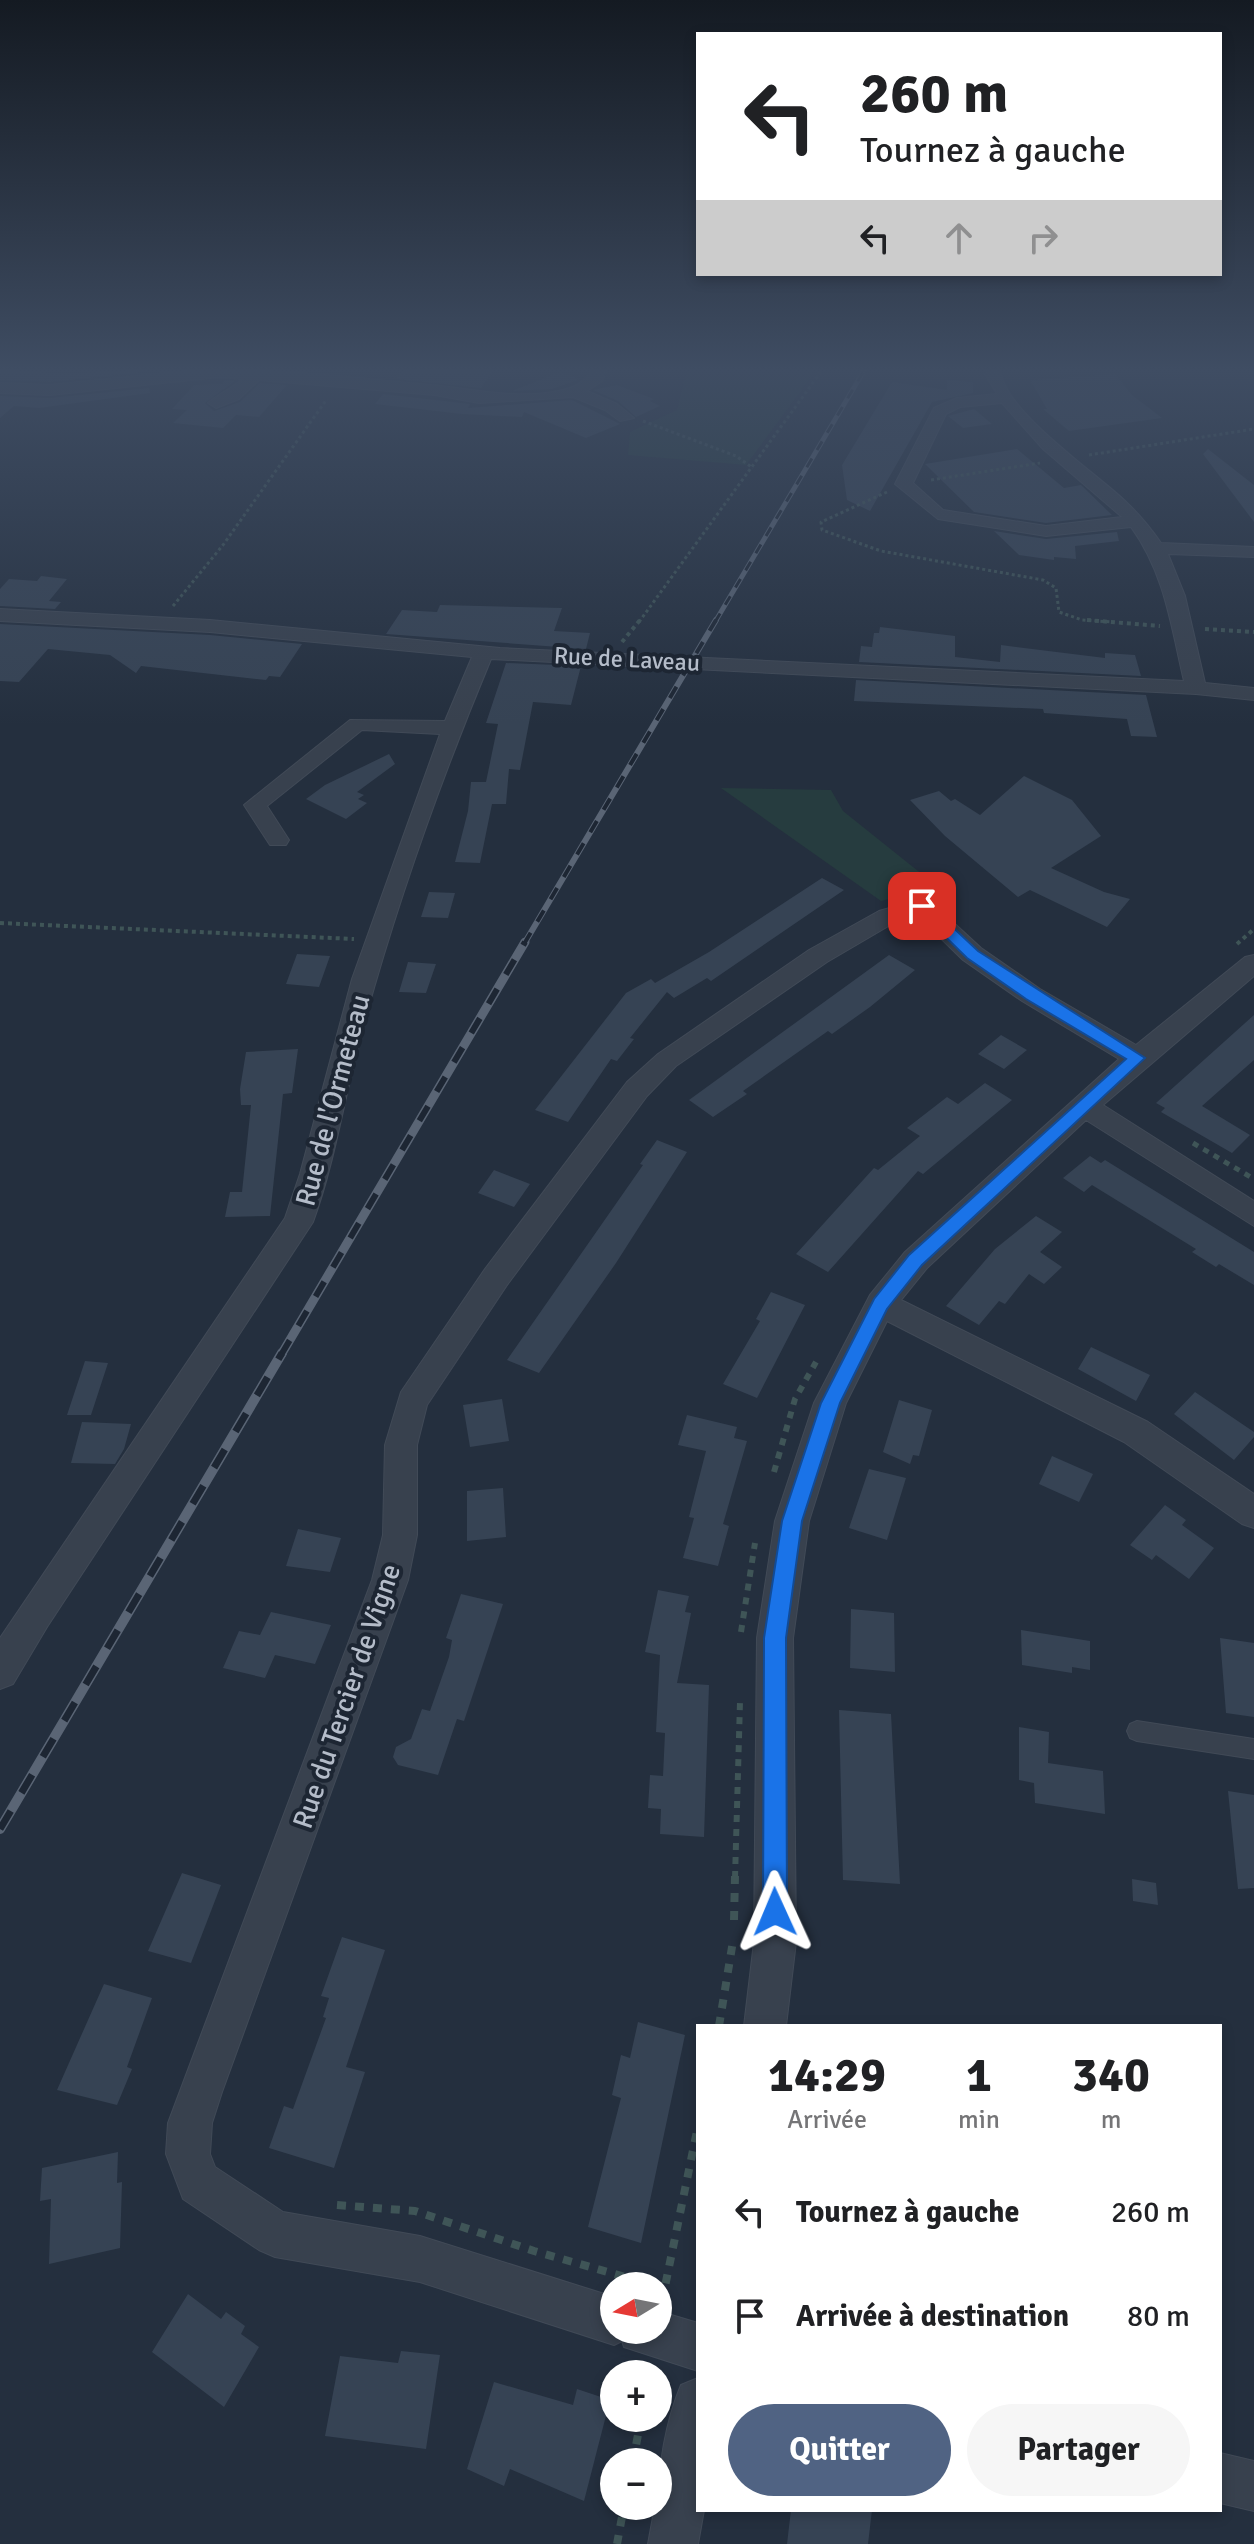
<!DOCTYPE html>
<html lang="fr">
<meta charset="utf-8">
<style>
:root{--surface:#fff;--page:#f6f6f6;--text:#202124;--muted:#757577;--accent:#506383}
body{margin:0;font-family:Signika,sans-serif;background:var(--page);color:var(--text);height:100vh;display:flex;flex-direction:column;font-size:30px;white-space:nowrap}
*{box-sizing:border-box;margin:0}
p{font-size:26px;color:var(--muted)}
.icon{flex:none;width:44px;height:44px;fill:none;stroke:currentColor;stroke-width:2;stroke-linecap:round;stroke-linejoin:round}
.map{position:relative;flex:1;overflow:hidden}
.panel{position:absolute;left:696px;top:2024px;width:526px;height:488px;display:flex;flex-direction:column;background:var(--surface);border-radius:0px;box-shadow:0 4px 12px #0003}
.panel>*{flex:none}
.banner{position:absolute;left:696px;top:32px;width:526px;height:244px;border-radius:0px;box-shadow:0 4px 12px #0003;background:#fff;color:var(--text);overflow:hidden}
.needle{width:52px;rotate:260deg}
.fabs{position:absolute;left:600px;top:2272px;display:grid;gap:16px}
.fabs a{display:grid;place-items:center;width:72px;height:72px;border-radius:50%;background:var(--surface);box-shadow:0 4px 12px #0003;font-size:40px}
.pin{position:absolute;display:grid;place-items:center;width:68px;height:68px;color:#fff;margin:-34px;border-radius:16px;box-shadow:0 4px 12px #0006}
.me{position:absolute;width:88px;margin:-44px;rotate:359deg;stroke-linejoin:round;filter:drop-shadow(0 0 6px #0008)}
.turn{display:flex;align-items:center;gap:28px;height:168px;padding:0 32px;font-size:36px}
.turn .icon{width:104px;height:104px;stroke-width:2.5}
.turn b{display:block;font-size:56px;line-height:68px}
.lanes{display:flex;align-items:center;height:76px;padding:0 32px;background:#0003;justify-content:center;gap:40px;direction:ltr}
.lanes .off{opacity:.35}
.eta{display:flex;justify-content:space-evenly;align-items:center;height:136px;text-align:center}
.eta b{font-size:48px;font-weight:800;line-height:56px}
.primary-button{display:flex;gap:16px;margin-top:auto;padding:16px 32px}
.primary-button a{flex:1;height:92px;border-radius:48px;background:var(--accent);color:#fff;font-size:32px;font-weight:800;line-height:92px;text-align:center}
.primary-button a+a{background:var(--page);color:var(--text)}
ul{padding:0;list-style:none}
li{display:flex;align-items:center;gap:24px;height:104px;padding:0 32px}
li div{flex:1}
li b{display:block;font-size:30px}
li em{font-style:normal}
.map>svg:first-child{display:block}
.green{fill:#263c3f}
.building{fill:#364354}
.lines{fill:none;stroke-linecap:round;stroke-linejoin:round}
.lane-casing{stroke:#414a57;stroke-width:2}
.street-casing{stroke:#414a57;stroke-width:2}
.path-far4{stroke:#3f5557;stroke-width:3;stroke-dasharray:3 3;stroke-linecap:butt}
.path-far3{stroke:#3f5557;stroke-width:4;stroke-dasharray:4 4;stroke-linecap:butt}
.path-far2{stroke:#3f5557;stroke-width:5;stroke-dasharray:6 6;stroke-linecap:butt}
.path-far1{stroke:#3f5557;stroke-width:6;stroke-dasharray:7 7;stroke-linecap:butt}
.path{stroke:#3f5557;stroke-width:8;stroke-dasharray:9 9;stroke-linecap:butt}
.lane{fill:#38414e;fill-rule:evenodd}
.street{fill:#38414e;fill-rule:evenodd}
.rail-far3-casing{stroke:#5a6575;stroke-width:5}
.rail-far2-casing{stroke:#5a6575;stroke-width:6}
.rail-far1-casing{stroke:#5a6575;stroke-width:9}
.rail-casing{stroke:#5a6575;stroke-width:10}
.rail-far3{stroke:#1d2633;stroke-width:3;stroke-dasharray:10;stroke-linecap:butt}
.rail-far2{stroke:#1d2633;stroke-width:4;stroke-dasharray:13;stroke-linecap:butt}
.rail-far1{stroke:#1d2633;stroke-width:6;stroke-dasharray:17;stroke-linecap:butt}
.rail{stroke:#1d2633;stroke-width:7;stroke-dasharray:21;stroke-linecap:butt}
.route{fill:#1a73e8;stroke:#114b97;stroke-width:2}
.labels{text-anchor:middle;stroke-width:8;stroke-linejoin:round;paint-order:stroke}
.far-street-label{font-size:24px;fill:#b4bcc9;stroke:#1d2633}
.street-label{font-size:28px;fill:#b4bcc9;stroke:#1d2633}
</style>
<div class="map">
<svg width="1254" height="2544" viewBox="0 0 1254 2544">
<rect width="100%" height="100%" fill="#242f3e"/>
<!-- green -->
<path class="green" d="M 687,369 L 817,369 L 746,465 L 628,455 L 630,432 L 677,410 Z
M 721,788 L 831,790 L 843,811 L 938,887 L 881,901 Z"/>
<!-- building -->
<path class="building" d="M 0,369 L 65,374 L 144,369 L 145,372 L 50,382 L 0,380 Z
M 404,369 L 494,369 L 481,388 L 396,379 Z
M 560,372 L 580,379 L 552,389 L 512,391 Z
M 1115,374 L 1132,395 L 1162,418 L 1069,431 L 1043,409 L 1047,409 L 1030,380 Z
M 224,380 L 235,381 L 205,403 L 214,411 L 240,402 L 260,383 L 287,385 L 259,417 L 236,415 L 223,428 L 173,423 L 187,410 L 172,409 L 194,385 L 223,384 Z
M 947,380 L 973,382 L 973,393 L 932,402 L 870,511 L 847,500 L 842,465 L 892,382 L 947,390 Z
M 617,385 L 654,399 L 650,401 L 660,406 L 636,417 L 618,401 L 593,390 Z
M 149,388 L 150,393 L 39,408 L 14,406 L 0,418 L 0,396 L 50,398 Z
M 383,394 L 470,404 L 468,408 L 572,400 L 620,424 L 586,438 L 524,412 L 522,417 L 462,414 L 375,404 Z
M 974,409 L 992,424 L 963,428 L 948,416 Z
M 1017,449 L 1064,488 L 1081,485 L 1112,515 L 1046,523 L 974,512 L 925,464 Z
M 1208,449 L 1254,485 L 1254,522 L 1203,454 Z
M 994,531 L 1046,539 L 1117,532 L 1119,541 L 1075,546 L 1076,559 L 1054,557 L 1054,560 L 1019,555 Z
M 41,576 L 67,579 L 49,601 L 61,602 L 55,609 L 0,606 L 0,589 L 9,579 L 37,581 Z
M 440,605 L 562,608 L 554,631 L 590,633 L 586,649 L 386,634 L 402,610 L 437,612 Z
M 0,624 L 210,635 L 302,644 L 280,677 L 269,676 L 266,680 L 141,666 L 136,673 L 110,655 L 48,649 L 19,682 L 0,681 Z
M 880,627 L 955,636 L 955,657 L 1000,662 L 1001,645 L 1105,658 L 1105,653 L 1135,655 L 1141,676 L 859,662 L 861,646 L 872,647 L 874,633 L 879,633 Z
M 506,663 L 581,666 L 571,705 L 533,702 L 520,770 L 509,769 L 506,804 L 492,804 L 480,863 L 455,862 L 468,811 L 471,782 L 486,782 L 498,724 L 486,723 Z
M 856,680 L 1146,695 L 1157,737 L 1131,736 L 1127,719 L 1044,713 L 1043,709 L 854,701 Z
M 389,754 L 395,764 L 357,792 L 364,795 L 358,799 L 367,803 L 346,819 L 306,799 L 325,785 Z
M 1024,776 L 1072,800 L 1101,836 L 1051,868 L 1104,892 L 1130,899 L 1107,927 L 1030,890 L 1018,897 L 945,836 L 910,800 L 939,791 L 951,801 L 955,799 L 980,815 Z
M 822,878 L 844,890 L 711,981 L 707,978 L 674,998 L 661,987 L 667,992 L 630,1038 L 634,1039 L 617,1061 L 611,1059 L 568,1122 L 535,1110 L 626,993 L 651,979 L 655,983 L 709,952 Z
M 429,892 L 455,893 L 448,918 L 421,917 Z
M 297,954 L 330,956 L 319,987 L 286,984 Z
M 889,955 L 915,970 L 870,1007 L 832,1034 L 828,1031 L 743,1091 L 747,1094 L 713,1117 L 689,1100 Z
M 408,962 L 436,964 L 426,993 L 399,992 Z
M 1254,1015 L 1254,1060 L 1202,1106 L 1250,1135 L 1232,1153 L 1161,1112 L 1165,1108 L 1156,1103 Z
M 1001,1035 L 1027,1050 L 1004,1069 L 978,1054 Z
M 298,1049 L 292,1093 L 283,1094 L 270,1216 L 225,1217 L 230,1192 L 242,1192 L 251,1105 L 241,1105 L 240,1089 L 246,1052 Z
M 985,1083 L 1012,1100 L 923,1174 L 918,1171 L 828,1272 L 796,1254 L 874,1168 L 878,1170 L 920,1136 L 907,1128 L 947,1097 L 958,1104 Z
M 657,1140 L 687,1152 L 616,1263 L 539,1373 L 507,1360 L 643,1165 L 640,1164 Z
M 1090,1156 L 1101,1163 L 1105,1160 L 1254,1252 L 1254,1285 L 1219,1264 L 1216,1267 L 1192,1252 L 1196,1249 L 1092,1185 L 1084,1192 L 1063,1178 Z
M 494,1170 L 530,1184 L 514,1207 L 478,1193 Z
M 1036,1216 L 1062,1232 L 1040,1252 L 1062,1267 L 1044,1284 L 1029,1274 L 1005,1304 L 999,1301 L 979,1325 L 946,1306 L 995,1249 Z
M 771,1292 L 805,1305 L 757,1398 L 723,1384 L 760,1321 L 756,1319 Z
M 1091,1347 L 1150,1375 L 1136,1401 L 1078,1369 Z
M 85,1361 L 108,1363 L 91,1415 L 67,1415 Z
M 1195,1392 L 1254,1432 L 1254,1437 L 1234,1460 L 1174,1414 Z
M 502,1399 L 509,1441 L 470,1447 L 463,1405 Z
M 899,1400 L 932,1410 L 919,1456 L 913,1455 L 910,1464 L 883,1452 Z
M 687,1415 L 737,1427 L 734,1438 L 747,1441 L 723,1524 L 729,1526 L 718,1566 L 683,1558 L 694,1518 L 689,1517 L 706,1451 L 678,1445 Z
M 82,1422 L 131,1424 L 124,1449 L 115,1464 L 71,1463 Z
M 1052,1456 L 1093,1474 L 1079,1502 L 1039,1484 Z
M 869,1469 L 906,1478 L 887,1540 L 849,1528 Z
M 503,1488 L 506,1537 L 467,1541 L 467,1491 Z
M 1165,1505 L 1186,1520 L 1182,1525 L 1214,1548 L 1189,1579 L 1156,1555 L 1152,1560 L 1130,1545 Z
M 298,1529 L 341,1538 L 330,1572 L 286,1566 Z
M 658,1590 L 689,1596 L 685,1612 L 691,1613 L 677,1683 L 709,1685 L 704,1837 L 660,1834 L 661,1809 L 648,1808 L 650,1775 L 663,1776 L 665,1733 L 656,1732 L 660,1655 L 645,1652 Z
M 461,1594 L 503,1604 L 464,1721 L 457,1719 L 438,1775 L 398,1765 L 393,1757 L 396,1747 L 411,1739 L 422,1709 L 430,1711 L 449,1657 L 452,1640 L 446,1638 Z
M 851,1609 L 894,1613 L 895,1672 L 850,1668 Z
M 271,1612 L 331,1625 L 315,1664 L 275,1655 L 265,1678 L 223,1668 L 239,1631 L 260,1635 Z
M 1021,1630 L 1090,1641 L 1090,1670 L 1072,1667 L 1072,1673 L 1022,1665 Z
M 1220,1638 L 1254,1643 L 1254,1717 L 1226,1713 Z
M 839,1710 L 891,1714 L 900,1884 L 843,1880 Z
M 1019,1727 L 1049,1732 L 1048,1763 L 1103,1771 L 1105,1814 L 1035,1803 L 1034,1783 L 1019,1780 Z
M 1228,1791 L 1254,1795 L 1254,1888 L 1238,1889 Z
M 182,1873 L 221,1885 L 191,1963 L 148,1951 Z
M 1132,1879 L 1156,1883 L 1158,1905 L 1133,1901 Z
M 342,1937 L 385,1950 L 346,2067 L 365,2072 L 334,2168 L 269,2148 L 284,2106 L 293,2109 L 326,2018 L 323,2017 L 329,1998 L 321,1996 Z
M 104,1984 L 152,1998 L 127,2067 L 132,2069 L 117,2105 L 57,2090 Z
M 638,2022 L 685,2035 L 641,2243 L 588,2227 L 621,2098 L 612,2095 L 621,2055 L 630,2058 Z
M 118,2152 L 117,2183 L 122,2182 L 120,2248 L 49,2264 L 51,2199 L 40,2201 L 42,2168 Z
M 188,2294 L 221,2319 L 226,2312 L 245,2326 L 241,2334 L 259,2347 L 224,2407 L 152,2352 Z
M 401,2351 L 440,2355 L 426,2449 L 325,2436 L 340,2356 L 398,2363 Z
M 494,2382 L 573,2405 L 577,2389 L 610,2400 L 584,2501 L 510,2469 L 504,2486 L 467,2469 Z
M 791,2510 L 872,2510 L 868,2544 L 787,2544 Z"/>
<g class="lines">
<!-- lane casing -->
<g class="lane-casing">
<path id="lane" d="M 1137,1721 L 1254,1739 L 1254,1759 L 1137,1741 L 1130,1738 L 1127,1731 L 1130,1724 Z"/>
</g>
<!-- street casing -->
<g class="street-casing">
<path id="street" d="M 205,369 C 280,369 356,378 431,385 C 476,389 525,402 570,388 C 579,385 590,377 593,369 L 607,369 L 602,381 L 587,391 L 617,404 L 634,418 L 620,421 L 605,410 L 573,397 L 479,403 L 435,395 L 259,380 L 239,399 L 216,408 L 208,403 C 218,394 232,389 242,379 L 219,377 L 50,395 L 0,393 L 0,383 L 50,385 Z
M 987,369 L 1001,369 C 999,407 1097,474 1124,500 C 1138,513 1150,527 1161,543 L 1254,547 L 1254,557 L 1168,554 L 1185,596 L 1205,683 L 1254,688 L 1254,700 L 1196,694 L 491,659 C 441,779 397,902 363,1027 C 345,1092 336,1159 313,1222 L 47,1627 L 13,1684 L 0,1689 L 0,1638 L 285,1218 L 300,1174 L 352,979 L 440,734 L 362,730 L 267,806 L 289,840 L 286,845 L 270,845 L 244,805 L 350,720 L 445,721 L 472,657 L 210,632 L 0,621 L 0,609 L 210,620 L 500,648 L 1184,681 C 1171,626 1165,574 1131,527 L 1046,536 L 938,519 L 895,484 L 934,408 L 957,398 L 997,394 L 985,374 ZM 1002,403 L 1043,449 L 1122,517 L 1046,526 L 943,510 L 913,483 L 946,414 L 960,407 Z
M 922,899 L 930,901 L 981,948 L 1040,989 L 1136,1045 L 1245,957 L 1254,955 L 1254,976 L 1103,1105 L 1254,1201 L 1254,1226 L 1086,1120 L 927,1268 L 901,1300 L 1148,1422 L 1254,1494 L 1254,1528 L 1242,1524 L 1124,1442 L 887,1321 L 846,1403 L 809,1521 L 793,1638 L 796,1942 L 786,2026 L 744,2026 L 754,1942 L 757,1638 L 775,1521 L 814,1403 L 870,1295 L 905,1252 L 1119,1059 L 1022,1001 L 963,960 L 917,915 L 897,921 L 827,962 L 676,1066 L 647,1096 L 507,1285 L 427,1405 L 417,1445 L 417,1535 L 408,1580 L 222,2092 L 212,2123 L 210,2154 L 215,2167 L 283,2212 L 420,2236 L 614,2297 L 614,2330 L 658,2330 L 658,2311 L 698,2323 L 698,2371 L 624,2347 L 622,2341 L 614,2345 L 420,2282 L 275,2257 L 259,2250 L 183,2199 L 166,2154 L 168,2123 L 372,1580 L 383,1535 L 385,1445 L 401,1392 L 485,1269 L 627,1082 L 658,1054 L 809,950 L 879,911 Z
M 698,2378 L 698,2510 L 704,2510 L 698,2544 L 648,2544 L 655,2506 L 658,2506 C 658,2467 666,2421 681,2385 Z
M 1220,2453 L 1254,2461 L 1254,2511 L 1220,2503 Z"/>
</g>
<!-- path-far4 -->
<path class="path-far4" d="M 643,421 L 736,456 L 753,468
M 1089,455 L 1254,429
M 931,480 L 1040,463
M 887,492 L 821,522 L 822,530 L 881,551 L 1043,580 L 1056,588 L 1059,612 L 1082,620 L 1113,622
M 173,606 L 223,545 L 327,399
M 639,622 L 823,369"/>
<!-- path-far3 -->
<path class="path-far3" d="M 1087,620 L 1160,626
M 1205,629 L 1254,632
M 622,642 L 640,620
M 0,923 L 354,939
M 1237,944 L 1254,929"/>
<!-- path-far2 -->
<path class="path-far2" d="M 1193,1143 L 1254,1179"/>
<!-- path-far1 -->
<path class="path-far1" d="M 774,1472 L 795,1399 L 816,1362
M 741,1632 L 755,1543
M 735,1878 L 740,1702"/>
<!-- path -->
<path class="path" d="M 734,1920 L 735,1876
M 719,2026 L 733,1941
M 337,2205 L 415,2211 L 534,2251 L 664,2288
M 662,2301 L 698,2126
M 633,2462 L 641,2418
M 617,2544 L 624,2506"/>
<!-- lane -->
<use href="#lane" class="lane"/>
<!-- street -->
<use href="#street" class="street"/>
<!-- rail-far3 casing -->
<g class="rail-far3-casing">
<path id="rail-far3" d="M 715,622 L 865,369"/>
</g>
<!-- rail-far2 casing -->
<g class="rail-far2-casing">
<path id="rail-far2" d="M 524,944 L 716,620"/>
</g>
<!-- rail-far1 casing -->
<g class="rail-far1-casing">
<path id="rail-far1" d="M 281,1355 L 525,942"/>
</g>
<!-- rail casing -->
<g class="rail-casing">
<path id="rail" d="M 0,1829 L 282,1353"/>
</g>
<!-- rail-far3 -->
<use href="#rail-far3" class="rail-far3"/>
<!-- rail-far2 -->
<use href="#rail-far2" class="rail-far2"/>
<!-- rail-far1 -->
<use href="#rail-far1" class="rail-far1"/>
<!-- rail -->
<use href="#rail" class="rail"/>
</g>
<!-- sky -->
<linearGradient id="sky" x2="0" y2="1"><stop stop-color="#141a22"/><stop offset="0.51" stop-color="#3f4d63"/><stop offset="1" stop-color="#3f4d63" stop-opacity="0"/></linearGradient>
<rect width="1254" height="725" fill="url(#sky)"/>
<!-- route -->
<path class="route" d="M 917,903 L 927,903 L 978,951 L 1145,1058 L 922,1265 L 887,1309 L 840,1403 L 802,1521 L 786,1638 L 787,1912 L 783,1921 L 775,1925 L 766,1921 L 763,1912 L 764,1638 L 782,1521 L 821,1403 L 874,1299 L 909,1255 L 1126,1059 L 1026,999 L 967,958 L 917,909 Z"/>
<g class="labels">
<!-- far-street labels -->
<g class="far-street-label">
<text transform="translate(627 659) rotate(3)" y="8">Rue de Laveau</text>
</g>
<!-- street labels -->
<g class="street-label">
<text transform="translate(332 1100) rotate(-75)" y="10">Rue de l'Ormeteau</text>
<text transform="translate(346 1696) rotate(-71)" y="10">Rue du Tercier de Vigne</text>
</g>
</g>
</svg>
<div class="fabs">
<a><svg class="needle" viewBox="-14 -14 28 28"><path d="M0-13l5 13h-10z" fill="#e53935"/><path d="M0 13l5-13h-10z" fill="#757577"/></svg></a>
<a>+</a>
<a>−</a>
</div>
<div class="pin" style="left:922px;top:906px;background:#d93025"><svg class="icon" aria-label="arrive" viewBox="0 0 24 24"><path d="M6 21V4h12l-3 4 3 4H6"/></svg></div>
<svg class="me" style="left:775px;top:1912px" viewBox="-20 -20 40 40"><path d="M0-17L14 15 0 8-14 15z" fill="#1a73e8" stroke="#fff" stroke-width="4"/></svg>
<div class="banner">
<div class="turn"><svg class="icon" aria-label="left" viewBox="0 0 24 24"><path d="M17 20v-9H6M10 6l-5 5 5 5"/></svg><div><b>260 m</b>Tournez à gauche</div></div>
<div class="lanes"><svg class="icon" aria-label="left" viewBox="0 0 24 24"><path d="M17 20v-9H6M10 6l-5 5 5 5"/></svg><svg class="icon off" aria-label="ahead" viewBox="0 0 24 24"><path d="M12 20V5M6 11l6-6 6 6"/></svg><svg class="icon off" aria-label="right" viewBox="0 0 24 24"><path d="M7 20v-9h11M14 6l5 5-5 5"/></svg></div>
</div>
<section class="panel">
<div class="eta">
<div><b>14:29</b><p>Arrivée</p></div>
<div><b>1</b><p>min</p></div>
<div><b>340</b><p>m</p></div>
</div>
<ul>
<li><svg class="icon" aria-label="left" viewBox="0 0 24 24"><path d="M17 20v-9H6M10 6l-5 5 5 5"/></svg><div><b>Tournez à gauche</b></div><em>260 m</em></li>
<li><svg class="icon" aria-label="arrive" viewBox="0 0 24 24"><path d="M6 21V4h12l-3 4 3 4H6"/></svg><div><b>Arrivée à destination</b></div><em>80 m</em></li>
</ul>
<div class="primary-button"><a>Quitter</a><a>Partager</a></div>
</section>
</div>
